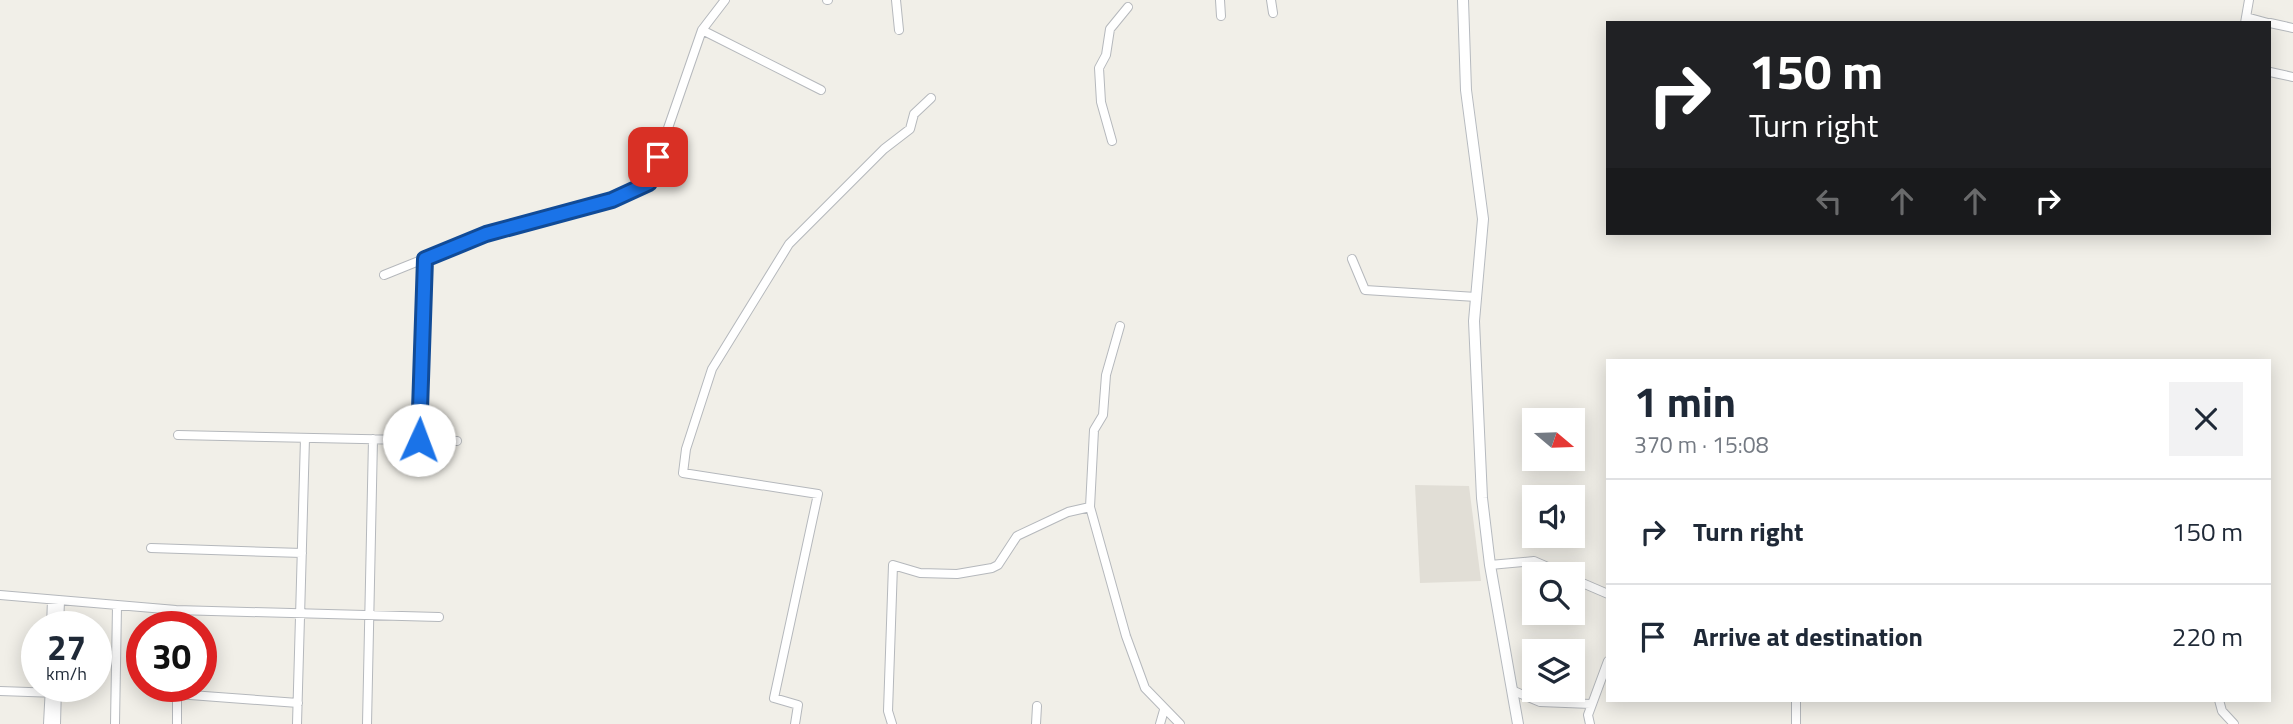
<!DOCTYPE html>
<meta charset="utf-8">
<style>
:root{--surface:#fff;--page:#f2f2f3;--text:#1f2937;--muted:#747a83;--line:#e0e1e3}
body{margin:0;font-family:"Titillium Web",sans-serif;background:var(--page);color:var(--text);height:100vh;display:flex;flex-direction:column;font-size:26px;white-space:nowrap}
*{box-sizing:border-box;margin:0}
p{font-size:23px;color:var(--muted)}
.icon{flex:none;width:38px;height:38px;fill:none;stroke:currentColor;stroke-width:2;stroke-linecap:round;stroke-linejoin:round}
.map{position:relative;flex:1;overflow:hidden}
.panel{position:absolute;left:1606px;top:359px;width:665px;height:343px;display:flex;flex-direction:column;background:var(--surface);border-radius:0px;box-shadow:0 4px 18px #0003}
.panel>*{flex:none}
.hud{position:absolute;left:1606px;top:21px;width:665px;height:214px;border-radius:0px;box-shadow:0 4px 18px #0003;background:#202124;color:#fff;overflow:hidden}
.needle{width:46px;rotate:109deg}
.tools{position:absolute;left:1522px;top:408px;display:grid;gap:14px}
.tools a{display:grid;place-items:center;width:63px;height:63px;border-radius:0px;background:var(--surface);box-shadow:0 4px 18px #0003;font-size:35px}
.speed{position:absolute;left:21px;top:611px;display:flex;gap:14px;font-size:35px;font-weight:700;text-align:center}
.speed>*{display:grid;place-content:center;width:91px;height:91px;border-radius:50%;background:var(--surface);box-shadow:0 4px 18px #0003;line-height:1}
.speed small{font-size:18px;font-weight:400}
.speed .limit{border:10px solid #d22;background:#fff;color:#111}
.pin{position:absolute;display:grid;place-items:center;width:60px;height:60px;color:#fff;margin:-30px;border-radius:14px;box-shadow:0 4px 10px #0006}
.me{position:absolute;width:77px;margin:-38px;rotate:2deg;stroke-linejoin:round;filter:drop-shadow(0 0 5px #0008)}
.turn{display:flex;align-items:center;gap:24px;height:147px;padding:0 28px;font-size:32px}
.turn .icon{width:91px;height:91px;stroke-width:2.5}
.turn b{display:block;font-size:49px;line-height:60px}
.lanes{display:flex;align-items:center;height:66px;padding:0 28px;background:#0003;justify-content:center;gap:35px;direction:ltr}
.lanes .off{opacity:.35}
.round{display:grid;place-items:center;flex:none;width:74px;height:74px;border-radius:0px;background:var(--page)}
.headline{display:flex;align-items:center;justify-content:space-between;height:119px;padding:0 28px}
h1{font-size:42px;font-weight:700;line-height:52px}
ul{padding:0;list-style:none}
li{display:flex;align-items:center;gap:21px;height:105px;padding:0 28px;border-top:2px solid var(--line)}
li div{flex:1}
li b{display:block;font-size:26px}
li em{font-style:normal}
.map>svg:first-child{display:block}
.education{fill:#e1ded6}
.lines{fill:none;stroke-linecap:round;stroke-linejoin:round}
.street-casing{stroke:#b5b8bc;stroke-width:10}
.secondary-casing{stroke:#b6babf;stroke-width:12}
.street{stroke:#fff;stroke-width:8}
.secondary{stroke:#fff;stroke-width:10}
.route-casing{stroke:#114b97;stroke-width:18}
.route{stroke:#1a73e8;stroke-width:12}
</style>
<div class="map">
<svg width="2293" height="724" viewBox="0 0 2293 724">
<rect width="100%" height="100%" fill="#f1efe8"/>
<!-- education -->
<path class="education" d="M 1415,485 L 1469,486 L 1481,581 L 1420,583 Z"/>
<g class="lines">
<!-- street casing -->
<g class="street-casing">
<path id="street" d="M 827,0 L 828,0
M 896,0 L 899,30
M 1220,0 L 1221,16
M 1271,0 L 1273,13
M 2246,17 L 2268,23
M 2245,23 L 2249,0
M 2270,23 L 2293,28
M 702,30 L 821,90
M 2270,72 L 2293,77
M 1112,141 L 1101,102 L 1099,68 L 1106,55 L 1110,29 L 1128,7
M 1352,259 L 1365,290 L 1476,297
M 384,275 L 486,234 L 612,199 L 649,183 L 702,30 L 725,0
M 1120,326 L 1106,375 L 1103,415 L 1094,430 L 1090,507 L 1126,636 L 1145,688 L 1180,724
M 178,435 L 457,441
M 419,440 L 425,259
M 151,548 L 302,553
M 1490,565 L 1534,561 L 1564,574
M 1573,579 L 1608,594
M 0,595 L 176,610 L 439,617
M 176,610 L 176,626
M 51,626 L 52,600
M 59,626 L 60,601
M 0,691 L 57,693
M 1514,691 L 1540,702 L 1591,704
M 177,694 L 298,703
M 1796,700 L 1796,724
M 2219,700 L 2222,711 L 2234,724
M 48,724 L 50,686
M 56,724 L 57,686
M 115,724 L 117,606
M 177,724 L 177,686
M 297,724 L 305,438
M 367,724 L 373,439
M 795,724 L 798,705 L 774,698 L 818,494 L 683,473 L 686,449 L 712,369 L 789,244 L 884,149 L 910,129 L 914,114 L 931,98
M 892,724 L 888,711 L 893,565 L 920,573 L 957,574 L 992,568 L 998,565 L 1017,536 L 1068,512 L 1090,507
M 1036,724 L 1037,706
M 1160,724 L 1164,710
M 1590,724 L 1588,715 L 1608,661"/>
</g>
<!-- secondary casing -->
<g class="secondary-casing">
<path id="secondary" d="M 1463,0 L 1466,90 L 1483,219 L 1474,321 L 1482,498 L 1490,565 L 1518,724"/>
</g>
<!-- street -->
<use href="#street" class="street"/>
<!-- secondary -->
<use href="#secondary" class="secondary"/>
</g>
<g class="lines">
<!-- route casing -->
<g class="route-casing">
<path id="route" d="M 419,440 L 425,259 L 486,234 L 612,200 L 649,183 L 658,157"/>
</g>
<!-- route -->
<use href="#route" class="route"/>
</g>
</svg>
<div class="tools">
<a><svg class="needle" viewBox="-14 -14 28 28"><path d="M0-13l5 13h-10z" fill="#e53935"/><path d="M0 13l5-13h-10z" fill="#747a83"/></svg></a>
<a><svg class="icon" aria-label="sound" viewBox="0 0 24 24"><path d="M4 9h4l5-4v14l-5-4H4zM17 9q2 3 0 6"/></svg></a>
<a><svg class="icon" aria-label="search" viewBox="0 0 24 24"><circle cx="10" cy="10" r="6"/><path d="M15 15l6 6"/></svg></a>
<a><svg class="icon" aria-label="layers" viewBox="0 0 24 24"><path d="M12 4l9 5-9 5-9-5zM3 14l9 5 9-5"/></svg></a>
</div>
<div class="speed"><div>27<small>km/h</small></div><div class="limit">30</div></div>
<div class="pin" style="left:658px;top:157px;background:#d93025"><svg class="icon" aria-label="arrive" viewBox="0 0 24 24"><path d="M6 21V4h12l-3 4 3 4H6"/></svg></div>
<svg class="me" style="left:419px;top:440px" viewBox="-20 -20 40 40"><circle r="19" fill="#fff"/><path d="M0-13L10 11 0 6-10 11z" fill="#1a73e8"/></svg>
<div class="hud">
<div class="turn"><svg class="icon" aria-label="right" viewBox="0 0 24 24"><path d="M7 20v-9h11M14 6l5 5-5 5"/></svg><div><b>150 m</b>Turn right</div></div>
<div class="lanes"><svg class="icon off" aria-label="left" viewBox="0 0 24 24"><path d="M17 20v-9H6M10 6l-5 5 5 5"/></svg><svg class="icon off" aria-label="ahead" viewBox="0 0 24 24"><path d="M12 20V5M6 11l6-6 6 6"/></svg><svg class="icon off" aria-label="ahead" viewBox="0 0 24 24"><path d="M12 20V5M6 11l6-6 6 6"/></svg><svg class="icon" aria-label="right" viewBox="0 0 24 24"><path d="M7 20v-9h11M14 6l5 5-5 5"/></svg></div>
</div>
<section class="panel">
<div class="headline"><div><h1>1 min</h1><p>370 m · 15:08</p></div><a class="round"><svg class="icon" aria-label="close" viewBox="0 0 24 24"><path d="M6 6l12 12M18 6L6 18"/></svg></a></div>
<ul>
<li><svg class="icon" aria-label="right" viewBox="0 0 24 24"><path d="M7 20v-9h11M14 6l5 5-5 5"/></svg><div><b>Turn right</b></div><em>150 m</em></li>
<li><svg class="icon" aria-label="arrive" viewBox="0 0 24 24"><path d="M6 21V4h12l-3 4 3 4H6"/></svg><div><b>Arrive at destination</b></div><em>220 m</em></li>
</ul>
</section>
</div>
